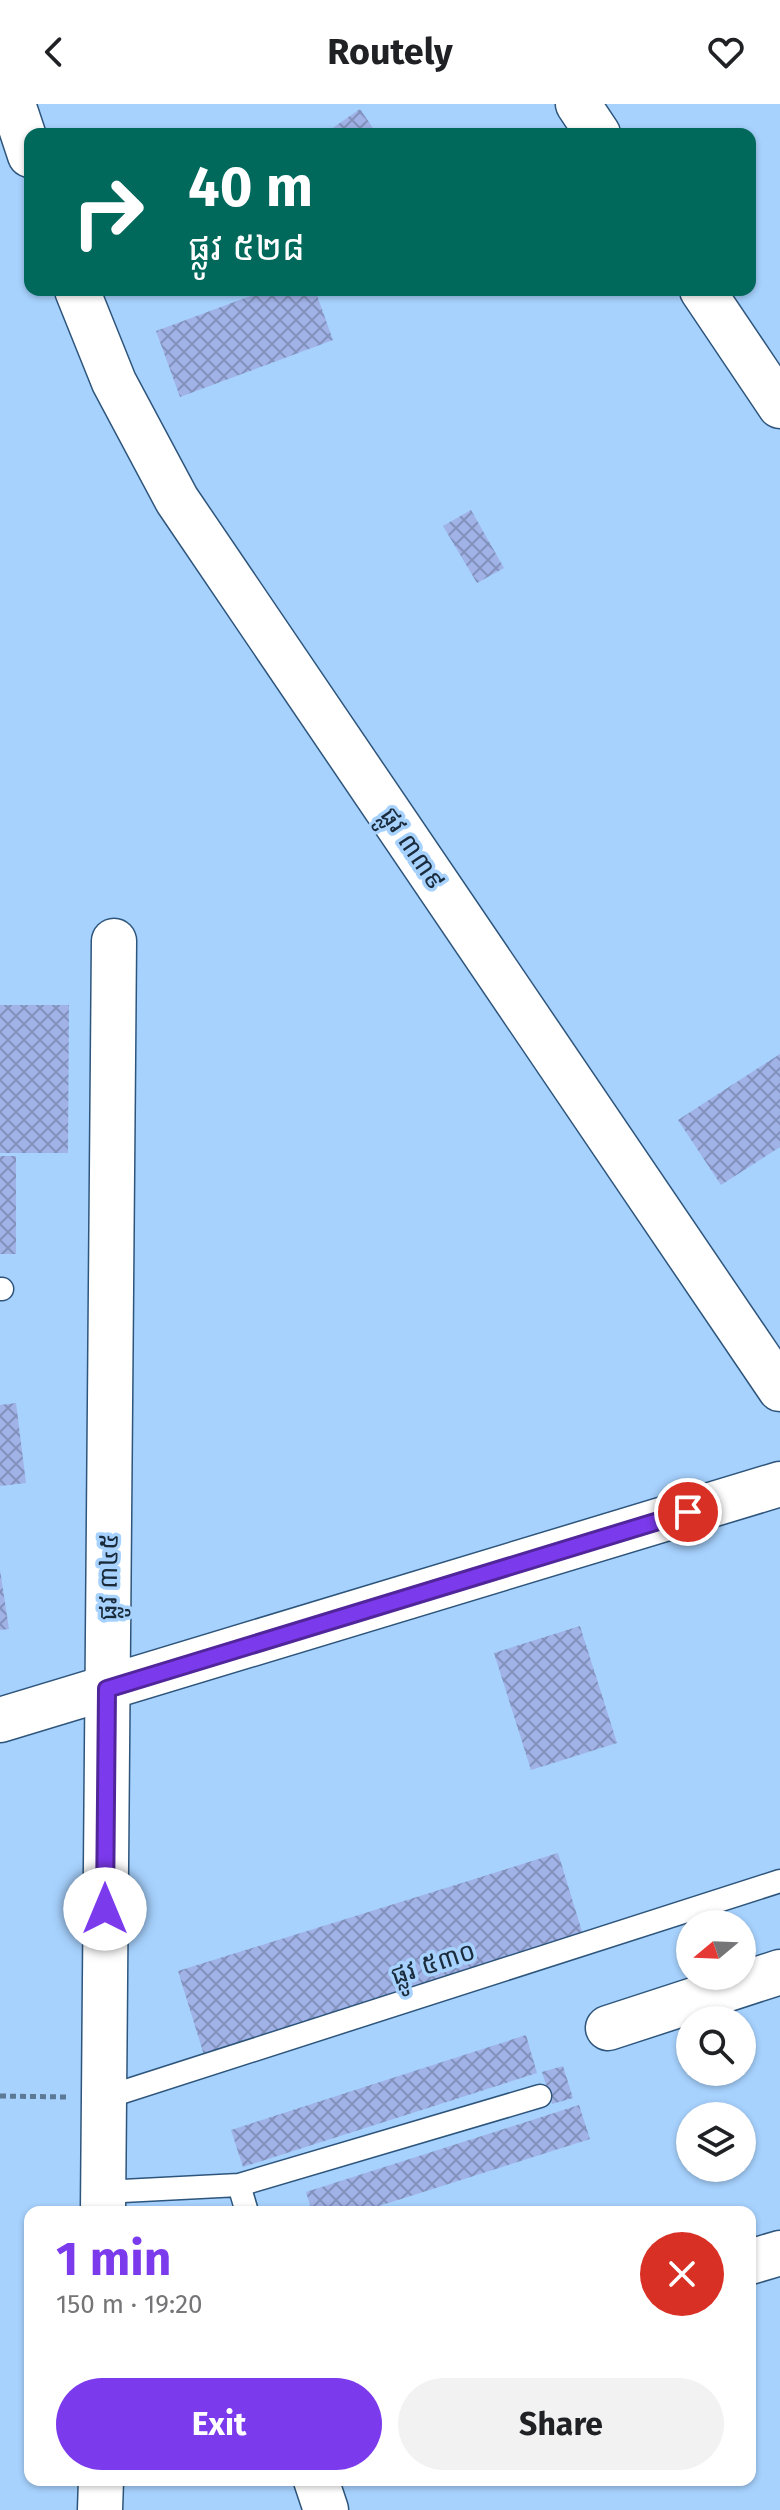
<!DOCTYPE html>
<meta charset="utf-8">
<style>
:root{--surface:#fff;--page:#f2f2f2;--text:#202124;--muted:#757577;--accent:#7c3aed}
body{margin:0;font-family:"Fira Sans","Noto Sans Khmer",sans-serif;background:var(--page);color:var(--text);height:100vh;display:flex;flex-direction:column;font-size:30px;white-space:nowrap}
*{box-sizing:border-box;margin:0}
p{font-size:26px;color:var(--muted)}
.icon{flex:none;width:44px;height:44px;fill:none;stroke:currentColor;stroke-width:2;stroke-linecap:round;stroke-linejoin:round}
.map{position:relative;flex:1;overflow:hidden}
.panel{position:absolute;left:24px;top:2102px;width:732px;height:280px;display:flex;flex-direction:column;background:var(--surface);border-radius:16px;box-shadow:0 2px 6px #0004}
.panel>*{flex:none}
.banner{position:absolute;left:24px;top:24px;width:732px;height:168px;border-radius:16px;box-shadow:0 2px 6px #0004;background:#00695c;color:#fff;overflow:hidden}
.needle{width:52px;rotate:251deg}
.controls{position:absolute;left:676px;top:1806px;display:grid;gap:16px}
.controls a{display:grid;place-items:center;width:80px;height:80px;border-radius:50%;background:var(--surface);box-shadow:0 2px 6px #0004;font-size:40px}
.pin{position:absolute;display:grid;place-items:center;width:68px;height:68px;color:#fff;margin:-34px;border:4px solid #fff;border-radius:50%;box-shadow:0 2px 8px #0007}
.me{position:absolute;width:88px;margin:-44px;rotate:0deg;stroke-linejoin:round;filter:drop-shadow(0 0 6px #0008)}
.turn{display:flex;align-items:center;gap:28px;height:168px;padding:0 32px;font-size:36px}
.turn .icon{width:104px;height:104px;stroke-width:2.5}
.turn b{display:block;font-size:56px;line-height:68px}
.round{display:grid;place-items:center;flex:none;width:84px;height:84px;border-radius:42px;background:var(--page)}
.overview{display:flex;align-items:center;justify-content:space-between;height:136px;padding:0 32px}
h1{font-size:48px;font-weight:700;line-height:60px;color:var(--accent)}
.cta{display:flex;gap:16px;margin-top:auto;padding:16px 32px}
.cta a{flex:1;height:92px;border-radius:48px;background:var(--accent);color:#fff;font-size:32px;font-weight:700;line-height:92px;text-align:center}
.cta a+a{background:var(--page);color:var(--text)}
header{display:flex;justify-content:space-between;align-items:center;height:104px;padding:0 32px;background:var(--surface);font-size:36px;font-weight:700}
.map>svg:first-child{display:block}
.building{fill:url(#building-cross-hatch)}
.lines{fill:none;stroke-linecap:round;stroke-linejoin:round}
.service-casing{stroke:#2e557b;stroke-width:25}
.minor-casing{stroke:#2e557b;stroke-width:47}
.tertiary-casing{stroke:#2e557b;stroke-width:47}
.path{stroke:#5c7996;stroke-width:5;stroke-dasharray:6 4;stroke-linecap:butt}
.service{stroke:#fff;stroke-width:22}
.minor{stroke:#fff;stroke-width:44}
.tertiary{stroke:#fff;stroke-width:44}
.route-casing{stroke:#51269a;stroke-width:20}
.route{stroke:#7c3aed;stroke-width:14}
.labels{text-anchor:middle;stroke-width:7;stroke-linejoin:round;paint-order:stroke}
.street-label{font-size:26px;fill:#1a2b3c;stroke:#a7d2fe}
</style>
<header><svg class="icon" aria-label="back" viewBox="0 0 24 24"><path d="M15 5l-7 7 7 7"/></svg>Routely<svg class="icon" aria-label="heart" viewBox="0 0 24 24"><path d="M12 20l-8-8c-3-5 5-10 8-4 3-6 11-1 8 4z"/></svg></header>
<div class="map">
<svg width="780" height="2406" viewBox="0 0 780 2406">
<defs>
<pattern id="building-cross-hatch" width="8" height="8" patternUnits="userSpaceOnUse" patternTransform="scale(2)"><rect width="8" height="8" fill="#a0b2e6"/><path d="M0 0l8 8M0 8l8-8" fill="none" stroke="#8291bc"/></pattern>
</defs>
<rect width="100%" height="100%" fill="#a7d2fe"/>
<!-- building -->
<path class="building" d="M 360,5 L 377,30 L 324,30 Z
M 267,186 L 315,186 L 333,236 L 180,293 L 156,227 Z
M 471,406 L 504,464 L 477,479 L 443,422 Z
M 0,901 L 69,901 L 68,1049 L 0,1049 Z
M 780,950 L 780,1043 L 721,1081 L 678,1016 Z
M 0,1052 L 16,1052 L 16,1150 L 0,1150 Z
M 16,1299 L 26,1379 L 0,1382 L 0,1301 Z
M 0,1466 L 9,1525 L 0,1526 Z
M 580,1522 L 617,1639 L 531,1666 L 494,1549 Z
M 558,1749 L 584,1834 L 204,1951 L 178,1867 Z
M 526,1931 L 537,1969 L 243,2063 L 231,2026 Z
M 563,1962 L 573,1994 L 552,2000 L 542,1968 Z
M 579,2001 L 590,2035 L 360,2108 L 312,2108 L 306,2088 Z"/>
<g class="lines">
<!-- service casing -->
<g class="service-casing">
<path id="service" d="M 0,1185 L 2,1185
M 104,1994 L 780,1777
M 103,2088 L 239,2081
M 247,2108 L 239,2081 L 540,1992"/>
</g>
<!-- minor casing -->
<g class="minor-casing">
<path id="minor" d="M 13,0 L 30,51
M 77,186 L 114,278 L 177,396 L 780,1285
M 608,1924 L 780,1868
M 103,2108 L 114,837
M 750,2158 L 780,2149
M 316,2376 L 326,2406
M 100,2406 L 101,2376"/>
</g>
<!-- tertiary casing -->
<g class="tertiary-casing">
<path id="tertiary" d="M 578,0 L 598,30
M 702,186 L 780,302
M 0,1616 L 780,1380"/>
</g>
<!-- path -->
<path class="path" d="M 0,1992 L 67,1993"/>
<!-- service -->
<use href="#service" class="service"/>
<!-- minor -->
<use href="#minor" class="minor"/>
<!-- tertiary -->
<use href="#tertiary" class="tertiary"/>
</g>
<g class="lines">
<!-- route casing -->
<g class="route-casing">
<path id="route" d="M 105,1805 L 107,1585 L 688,1408"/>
</g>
<!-- route -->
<use href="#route" class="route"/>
</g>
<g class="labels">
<!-- street labels -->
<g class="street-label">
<text transform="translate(413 744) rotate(56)" y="9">ផ្លូវ ៣៣៩</text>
<text transform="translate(108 1473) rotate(-89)" y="9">ផ្លូវ ៣៤៥</text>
<text transform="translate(433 1859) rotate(-18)" y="9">ផ្លូវ ៥៣០</text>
</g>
</g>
</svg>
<div class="controls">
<a><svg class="needle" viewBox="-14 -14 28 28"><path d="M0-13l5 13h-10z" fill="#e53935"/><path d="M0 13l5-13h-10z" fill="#757577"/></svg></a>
<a><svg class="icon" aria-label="search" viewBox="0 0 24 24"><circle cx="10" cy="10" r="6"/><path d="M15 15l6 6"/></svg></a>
<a><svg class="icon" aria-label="layers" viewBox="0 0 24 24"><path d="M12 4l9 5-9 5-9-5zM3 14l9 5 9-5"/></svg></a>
</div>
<div class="pin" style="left:688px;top:1408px;background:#d93025"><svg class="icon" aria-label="arrive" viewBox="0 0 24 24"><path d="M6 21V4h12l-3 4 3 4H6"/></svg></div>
<svg class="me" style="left:105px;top:1805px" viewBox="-20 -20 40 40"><circle r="19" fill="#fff"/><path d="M0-13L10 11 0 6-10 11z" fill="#7c3aed"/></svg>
<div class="banner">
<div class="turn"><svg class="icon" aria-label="right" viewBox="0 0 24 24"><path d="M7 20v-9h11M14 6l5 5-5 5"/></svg><div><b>40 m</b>ផ្លូវ ៥២៨</div></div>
</div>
<section class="panel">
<div class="overview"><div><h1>1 min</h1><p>150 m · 19:20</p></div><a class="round" style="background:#d93025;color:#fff"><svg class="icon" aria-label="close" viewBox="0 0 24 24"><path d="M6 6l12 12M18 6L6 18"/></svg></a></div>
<div class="cta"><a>Exit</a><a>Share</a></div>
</section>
</div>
